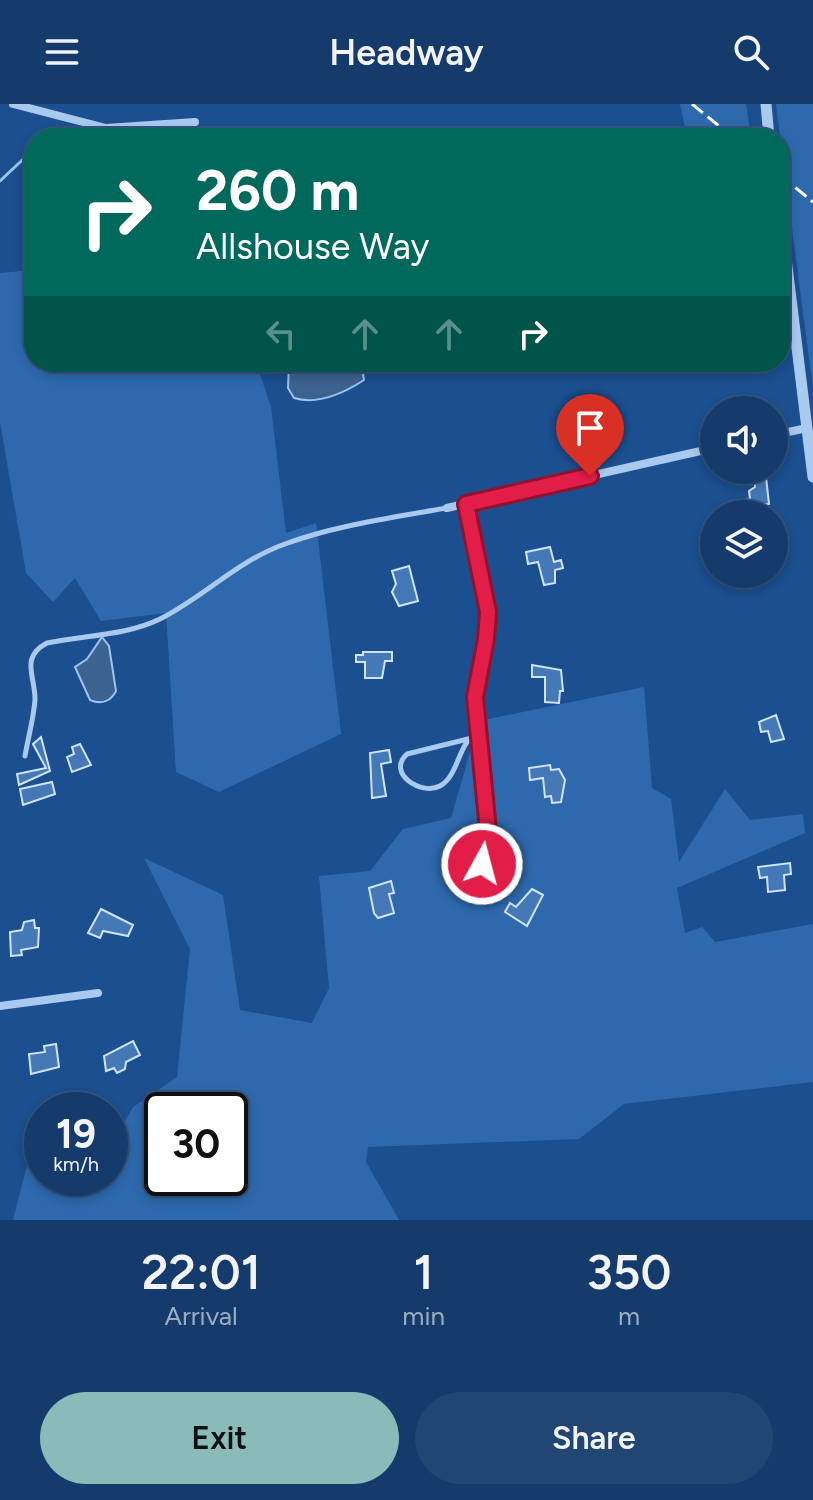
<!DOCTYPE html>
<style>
:root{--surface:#143b6b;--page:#214673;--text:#f1f3f6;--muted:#9dadc1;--line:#33557e;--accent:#8bbbb9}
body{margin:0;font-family:Figtree,sans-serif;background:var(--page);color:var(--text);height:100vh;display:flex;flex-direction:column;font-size:30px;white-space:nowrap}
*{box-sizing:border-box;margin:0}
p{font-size:26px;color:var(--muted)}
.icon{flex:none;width:44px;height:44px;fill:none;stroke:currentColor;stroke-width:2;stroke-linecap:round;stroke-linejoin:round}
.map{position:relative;height:1116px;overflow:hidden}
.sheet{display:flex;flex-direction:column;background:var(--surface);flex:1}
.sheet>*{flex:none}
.banner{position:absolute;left:24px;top:24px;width:766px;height:244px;border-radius:32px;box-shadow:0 4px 12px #0003,0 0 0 2px var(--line);background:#00695c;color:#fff;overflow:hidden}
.tools{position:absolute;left:700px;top:292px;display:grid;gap:16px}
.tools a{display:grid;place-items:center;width:88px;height:88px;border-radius:50%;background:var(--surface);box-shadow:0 4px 12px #0003,0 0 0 2px var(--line);font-size:40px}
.speed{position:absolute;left:24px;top:988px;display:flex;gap:16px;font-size:40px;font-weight:700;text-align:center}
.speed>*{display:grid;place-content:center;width:104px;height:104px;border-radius:50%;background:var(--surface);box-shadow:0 4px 12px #0003,0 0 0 2px var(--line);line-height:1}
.speed small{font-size:20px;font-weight:400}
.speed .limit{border:4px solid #111;border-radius:12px;background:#fff;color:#111}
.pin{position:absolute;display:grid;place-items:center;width:68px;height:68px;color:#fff;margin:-82px -34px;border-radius:50% 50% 50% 0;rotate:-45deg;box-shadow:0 0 8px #0007}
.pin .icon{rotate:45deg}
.me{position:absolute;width:88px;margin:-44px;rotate:7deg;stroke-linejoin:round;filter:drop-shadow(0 0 6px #0008)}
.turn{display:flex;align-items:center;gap:28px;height:168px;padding:0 40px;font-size:36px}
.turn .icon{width:104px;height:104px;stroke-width:2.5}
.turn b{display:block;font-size:56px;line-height:68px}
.lanes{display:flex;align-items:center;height:76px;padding:0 40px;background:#0003;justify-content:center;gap:40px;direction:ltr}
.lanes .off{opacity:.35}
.eta{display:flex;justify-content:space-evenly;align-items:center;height:136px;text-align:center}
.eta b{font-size:48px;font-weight:600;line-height:56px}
.action{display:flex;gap:16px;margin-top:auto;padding:16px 40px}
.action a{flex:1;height:92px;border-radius:48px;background:var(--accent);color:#111;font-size:32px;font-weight:600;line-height:92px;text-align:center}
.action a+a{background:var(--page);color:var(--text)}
header{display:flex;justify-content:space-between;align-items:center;height:104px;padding:0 40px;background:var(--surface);font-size:36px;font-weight:600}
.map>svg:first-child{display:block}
.green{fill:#2e69ad;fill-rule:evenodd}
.water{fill:#3c6290;stroke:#9cc4f0;stroke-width:2}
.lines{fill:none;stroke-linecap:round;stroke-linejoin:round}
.stream{stroke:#9cc4f0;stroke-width:3}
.building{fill:#4478b7;stroke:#cfe3fa;stroke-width:2}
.service{stroke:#a9c9ee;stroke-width:5}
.minor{stroke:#a9c9ee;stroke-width:8}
.tertiary{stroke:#a9c9ee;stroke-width:11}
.rail{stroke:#fff;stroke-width:3;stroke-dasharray:14 6;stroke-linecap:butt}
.route-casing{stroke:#92132f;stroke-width:20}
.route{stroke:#e11d48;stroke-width:14}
</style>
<header><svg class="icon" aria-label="menu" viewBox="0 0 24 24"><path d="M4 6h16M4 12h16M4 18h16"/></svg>Headway<svg class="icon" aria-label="search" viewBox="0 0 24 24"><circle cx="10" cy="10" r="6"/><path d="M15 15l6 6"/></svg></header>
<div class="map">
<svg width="813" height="1116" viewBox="0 0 813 1116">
<rect width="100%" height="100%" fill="#1b4f8f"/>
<!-- green -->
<path class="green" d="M 680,0 L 746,0 L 751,34 L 692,34 L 685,24 Z
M 776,0 L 813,0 L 813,285 L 779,24 Z
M 34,166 L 34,258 L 256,258 L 271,303 L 286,429 L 316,419 L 341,630 L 219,688 L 176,668 L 166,509 L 101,517 L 75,474 L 53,498 L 26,469 L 0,318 L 0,169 Z
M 644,583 L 652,684 L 671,695 L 679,758 L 725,685 L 750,716 L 803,710 L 805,729 L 677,784 L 685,829 L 702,823 L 715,838 L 813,820 L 813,978 L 624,1000 L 579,1035 L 368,1043 L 366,1058 L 399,1116 L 13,1116 L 36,1027 L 42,1025 L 42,1074 L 110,1074 L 110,1036 L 113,1039 L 133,1003 L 177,973 L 190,845 L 144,754 L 223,791 L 240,906 L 312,919 L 329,884 L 319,772 L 370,767 L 403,725 L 451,714 L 479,617 ZM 162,1006 L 230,1006 L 230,1074 L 162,1074 Z"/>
<!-- water -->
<path class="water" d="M 289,258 L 361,258 L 364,276 C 344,289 317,301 294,294 L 288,284 Z
M 102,533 L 109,542 L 116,587 C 111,597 102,601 90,596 L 75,563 L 87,555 Z"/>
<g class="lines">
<!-- stream -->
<path class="stream" d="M 0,77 L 34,45"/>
</g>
<!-- building -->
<path class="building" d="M 766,373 L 769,400 L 744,403 L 743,396 L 750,395 L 749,387 L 755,383 L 754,374 Z
M 550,443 L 554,458 L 561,456 L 563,464 L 555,466 L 555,479 L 544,481 L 538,458 L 528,460 L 526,448 Z
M 409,462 L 418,497 L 399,502 L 392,488 L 396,480 L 392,467 Z
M 363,548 L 392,548 L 392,557 L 385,557 L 382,574 L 365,574 L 365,558 L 356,558 L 356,551 L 363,551 Z
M 532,561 L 561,566 L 563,587 L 560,587 L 559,599 L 545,598 L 545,573 L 532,573 Z
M 776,611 L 784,635 L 771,638 L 768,627 L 761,628 L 759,618 Z
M 41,633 L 50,667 L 19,681 L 17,670 L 46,664 L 33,640 Z
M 80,640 L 91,661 L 72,668 L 67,653 L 74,650 L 72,643 Z
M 389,646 L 391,658 L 381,660 L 386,692 L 372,694 L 370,649 Z
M 550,661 L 551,666 L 559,665 L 565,676 L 561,698 L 552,699 L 551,692 L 545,693 L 543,674 L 530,676 L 529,664 Z
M 52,678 L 55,690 L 23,701 L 20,685 Z
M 790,759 L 791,770 L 784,771 L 785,786 L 768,788 L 767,773 L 760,774 L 758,763 Z
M 391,777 L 394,789 L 389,790 L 394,809 L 378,814 L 374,809 L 369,784 Z
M 532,785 L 543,791 L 527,822 L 505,808 L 510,799 L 516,803 Z
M 101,805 L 133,821 L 128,832 L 103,827 L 100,834 L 88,829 Z
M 34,816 L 35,824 L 39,824 L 38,843 L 21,846 L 22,851 L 11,852 L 10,828 L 22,826 L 24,818 Z
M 133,937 L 140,951 L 126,958 L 125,965 L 117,969 L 114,964 L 106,967 L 104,952 Z
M 56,940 L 59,963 L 31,970 L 29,950 L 45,948 L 44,942 Z"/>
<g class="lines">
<!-- service -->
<path class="service" d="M 468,635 L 407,650 C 386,669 421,692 440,682 C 459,671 457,642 476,629
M 25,652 C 28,634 34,613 35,595 C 35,572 20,553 47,539 C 84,531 125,532 160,515 C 204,493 237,457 285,440 C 337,421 392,414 446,404"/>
<!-- minor -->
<path class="minor" d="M 13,0 L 106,24 L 195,18
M 774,331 L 807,324
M 447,404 L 714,344
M 465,778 L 482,760 L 488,726 L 474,606 L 488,508 L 466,400
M 0,902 L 98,889"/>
<!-- tertiary -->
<path class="tertiary" d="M 766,0 L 769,34
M 780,106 L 813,373"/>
<!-- rail -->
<path class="rail" d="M 692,0 L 734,34
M 780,71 L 813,98"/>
</g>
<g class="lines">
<!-- route casing -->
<g class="route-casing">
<path id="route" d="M 482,760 L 488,726 L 475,593 L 486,535 L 488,508 L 466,400 L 590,372"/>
</g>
<!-- route -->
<use href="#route" class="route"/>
</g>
</svg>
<div class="tools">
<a><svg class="icon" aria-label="sound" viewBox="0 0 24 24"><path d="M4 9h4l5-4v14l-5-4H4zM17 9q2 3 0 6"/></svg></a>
<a><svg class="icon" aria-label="layers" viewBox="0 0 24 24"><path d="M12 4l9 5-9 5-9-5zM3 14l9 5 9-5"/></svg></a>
</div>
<div class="speed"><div>19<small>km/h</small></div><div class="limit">30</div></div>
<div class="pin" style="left:590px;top:372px;background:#d93025"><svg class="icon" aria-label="arrive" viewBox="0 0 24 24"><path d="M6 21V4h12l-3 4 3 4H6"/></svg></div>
<svg class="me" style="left:482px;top:760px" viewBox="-20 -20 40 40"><circle r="17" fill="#e11d48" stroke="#fff" stroke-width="3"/><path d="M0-11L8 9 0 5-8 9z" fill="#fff"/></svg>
<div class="banner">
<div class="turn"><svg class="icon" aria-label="right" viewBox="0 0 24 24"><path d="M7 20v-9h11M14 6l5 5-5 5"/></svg><div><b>260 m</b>Allshouse Way</div></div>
<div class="lanes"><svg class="icon off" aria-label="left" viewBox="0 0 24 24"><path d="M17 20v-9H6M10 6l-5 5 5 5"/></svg><svg class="icon off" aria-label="ahead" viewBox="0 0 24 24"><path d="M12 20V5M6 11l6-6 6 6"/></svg><svg class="icon off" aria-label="ahead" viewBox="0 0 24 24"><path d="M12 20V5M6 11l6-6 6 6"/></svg><svg class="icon" aria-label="right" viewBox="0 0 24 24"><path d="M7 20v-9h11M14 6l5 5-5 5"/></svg></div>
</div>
</div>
<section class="sheet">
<div class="eta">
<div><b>22:01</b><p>Arrival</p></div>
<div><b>1</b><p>min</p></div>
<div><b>350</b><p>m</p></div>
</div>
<div class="action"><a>Exit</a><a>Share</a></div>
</section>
